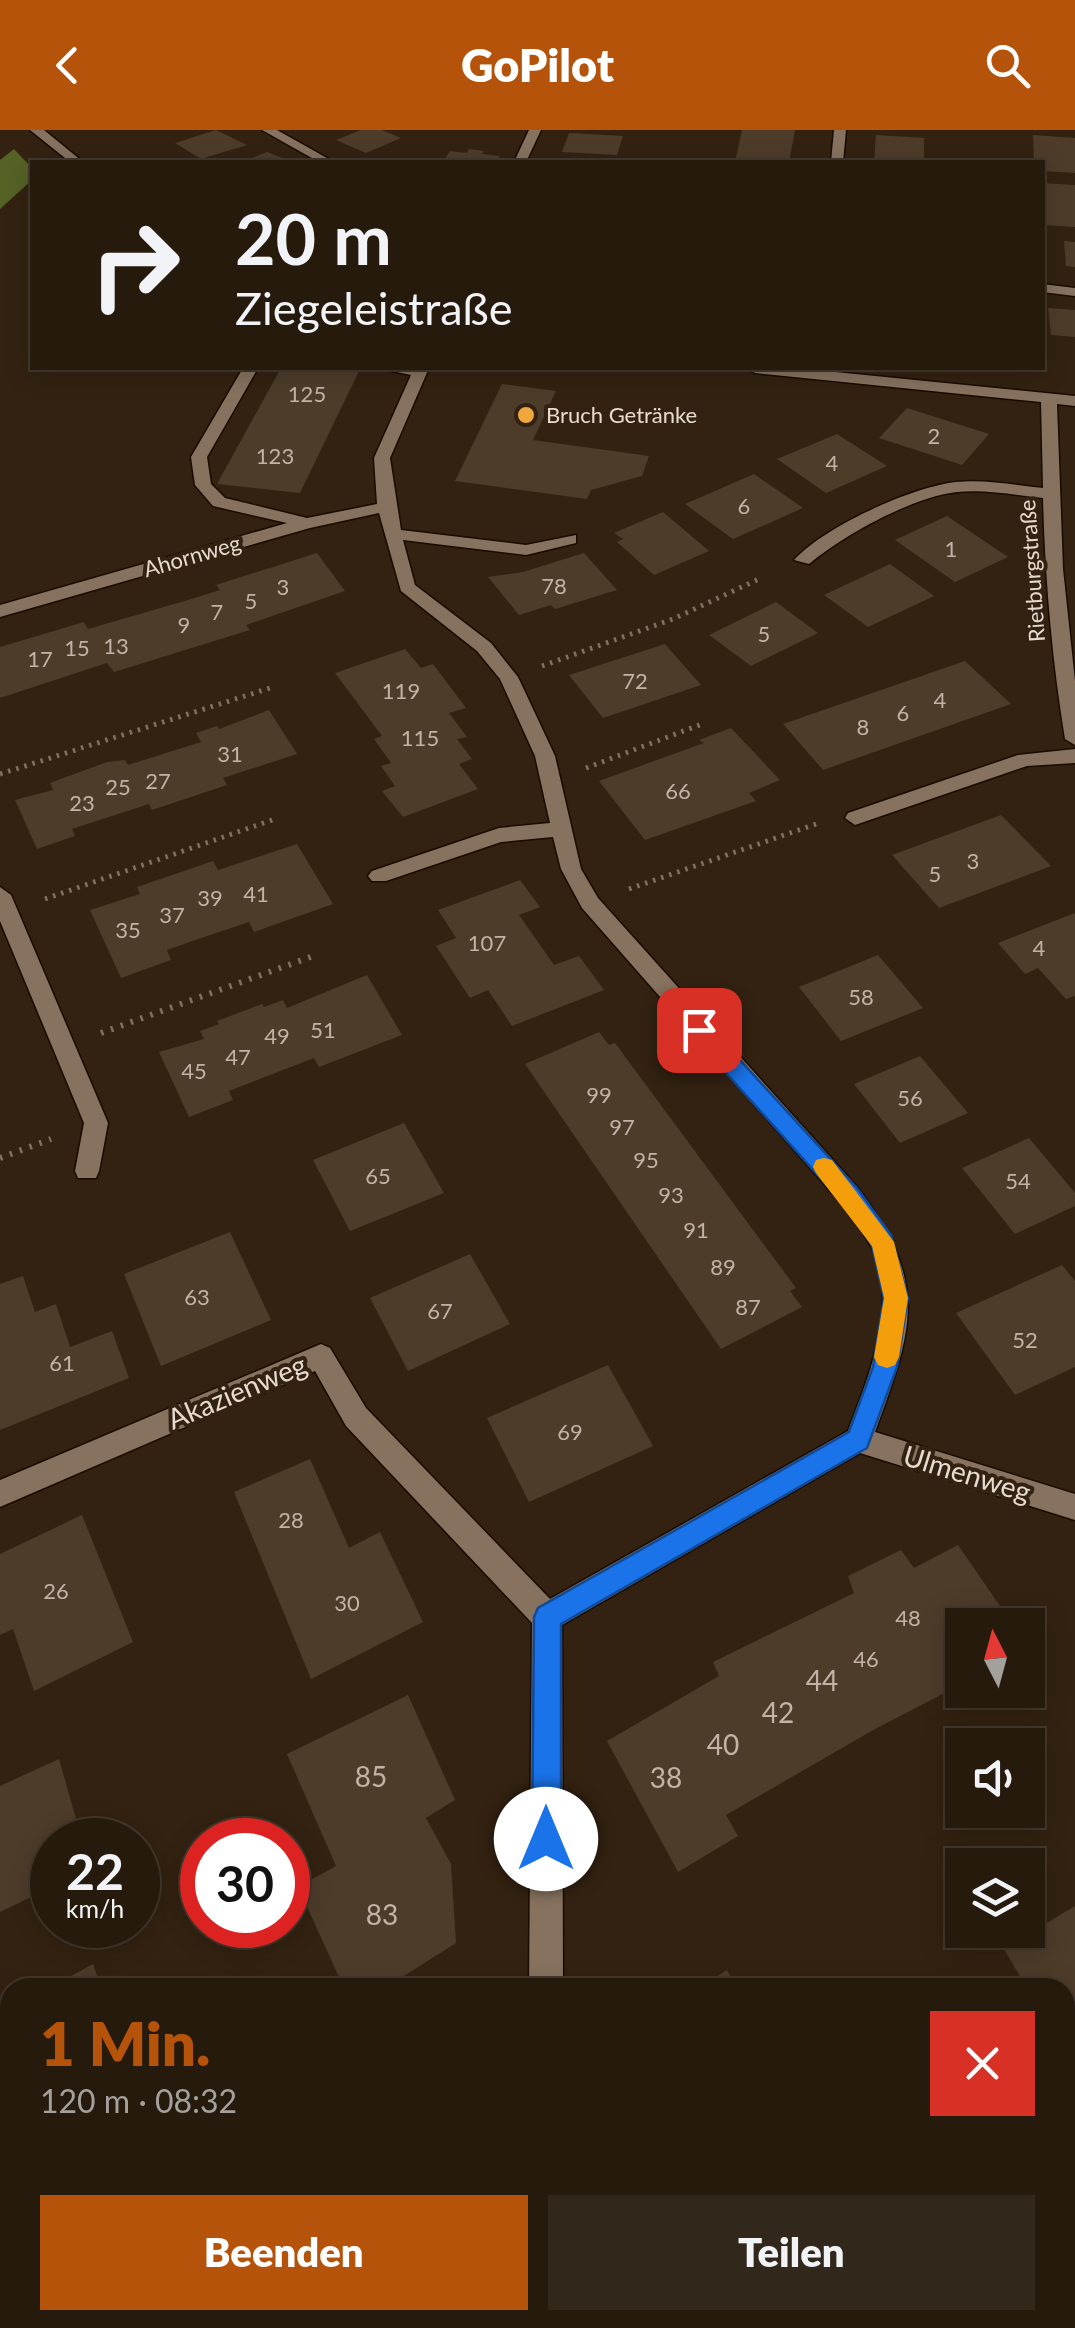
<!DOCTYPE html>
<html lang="de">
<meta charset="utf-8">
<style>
:root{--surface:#261a0d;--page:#32271b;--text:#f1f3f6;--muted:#a4a19d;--line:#42382e;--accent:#b45309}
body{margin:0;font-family:Lato,sans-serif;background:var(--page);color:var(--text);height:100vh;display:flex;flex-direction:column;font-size:38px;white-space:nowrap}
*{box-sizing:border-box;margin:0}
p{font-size:32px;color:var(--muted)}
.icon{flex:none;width:55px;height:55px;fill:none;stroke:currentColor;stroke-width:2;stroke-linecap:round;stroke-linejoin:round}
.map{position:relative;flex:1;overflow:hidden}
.drawer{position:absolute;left:0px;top:1848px;width:1075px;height:352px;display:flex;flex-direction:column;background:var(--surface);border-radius:30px 30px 0 0;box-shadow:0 5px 25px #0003,0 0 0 2px var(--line)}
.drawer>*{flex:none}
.hud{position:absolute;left:30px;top:30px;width:1015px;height:210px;border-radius:0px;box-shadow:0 5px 25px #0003,0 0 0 2px var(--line);background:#261a0d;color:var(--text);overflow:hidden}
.needle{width:65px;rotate:354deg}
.controls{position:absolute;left:945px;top:1478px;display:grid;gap:20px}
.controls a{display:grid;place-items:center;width:100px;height:100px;border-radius:0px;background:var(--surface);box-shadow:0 5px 25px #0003,0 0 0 2px var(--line);font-size:50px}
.speed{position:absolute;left:30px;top:1688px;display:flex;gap:20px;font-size:50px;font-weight:700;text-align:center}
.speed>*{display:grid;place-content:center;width:130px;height:130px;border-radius:50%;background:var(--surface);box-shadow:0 5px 25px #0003,0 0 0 2px var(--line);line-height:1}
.speed small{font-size:25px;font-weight:400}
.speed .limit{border:15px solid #d22;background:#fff;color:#111}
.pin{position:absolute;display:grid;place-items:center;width:85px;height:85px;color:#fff;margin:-42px;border-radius:20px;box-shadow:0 5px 15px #0006}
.me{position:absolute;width:110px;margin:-55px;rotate:0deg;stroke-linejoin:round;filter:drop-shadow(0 0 8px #0008)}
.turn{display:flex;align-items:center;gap:35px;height:210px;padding:0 40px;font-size:45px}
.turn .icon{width:130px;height:130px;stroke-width:2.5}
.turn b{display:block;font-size:70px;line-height:85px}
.round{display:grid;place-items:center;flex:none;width:105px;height:105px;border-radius:0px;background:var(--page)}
.overview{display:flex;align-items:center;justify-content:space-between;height:170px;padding:0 40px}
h1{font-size:60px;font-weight:800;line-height:75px;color:var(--accent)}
.button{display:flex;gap:20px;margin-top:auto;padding:20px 40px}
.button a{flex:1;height:115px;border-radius:0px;background:var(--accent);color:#fff;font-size:40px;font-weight:800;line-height:115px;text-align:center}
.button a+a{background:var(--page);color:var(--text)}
header{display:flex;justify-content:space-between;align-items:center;height:130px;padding:0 40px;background:var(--accent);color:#fff;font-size:45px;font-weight:800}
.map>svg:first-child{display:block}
.forest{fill:#556226}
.building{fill:#4e3c2a}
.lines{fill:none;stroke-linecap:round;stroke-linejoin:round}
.minor-casing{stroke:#1a0b00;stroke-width:3}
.path-far2{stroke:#7f7062;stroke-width:5;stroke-dasharray:2.5 6;stroke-linecap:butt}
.path-far1{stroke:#7f7062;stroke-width:6;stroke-dasharray:2.5 8;stroke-linecap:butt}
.path{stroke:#7f7062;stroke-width:9;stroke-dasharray:4 10;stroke-linecap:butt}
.minor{fill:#87725f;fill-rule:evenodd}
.route{fill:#1a73e8;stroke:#114b97;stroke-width:2.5}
.slow{fill:#f59e0b}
.poi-dot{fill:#eea83c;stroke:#321;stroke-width:4}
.labels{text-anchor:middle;stroke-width:8;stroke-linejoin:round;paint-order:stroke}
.number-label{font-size:22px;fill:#c1b3a7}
.far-poi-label{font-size:22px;fill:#e7dbd1;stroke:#321;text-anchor:start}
.far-street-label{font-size:22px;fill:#e7dbd1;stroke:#321}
.street-label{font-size:28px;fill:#e7dbd1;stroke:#321}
.near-number-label{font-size:28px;fill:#c1b3a7}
</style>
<header><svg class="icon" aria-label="back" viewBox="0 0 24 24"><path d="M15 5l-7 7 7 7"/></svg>GoPilot<svg class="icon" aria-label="search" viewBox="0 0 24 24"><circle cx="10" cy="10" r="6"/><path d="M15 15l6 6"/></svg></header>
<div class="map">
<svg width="1075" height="2198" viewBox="0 0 1075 2198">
<rect width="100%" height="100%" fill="#321"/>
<!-- forest -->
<path class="forest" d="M 14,19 L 32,38 L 32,50 L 0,79 L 0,30 Z"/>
<!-- building -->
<path class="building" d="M 216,0 L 247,15 L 201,29 L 175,13 Z
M 361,0 L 382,0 L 401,8 L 366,23 L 336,10 Z
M 742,0 L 795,0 L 789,32 L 735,32 Z
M 569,3 L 623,6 L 617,25 L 562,22 Z
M 876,5 L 924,8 L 924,32 L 874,32 Z
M 1033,5 L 1075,8 L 1075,43 L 1042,41 L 1042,32 L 1034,32 Z
M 469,19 L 484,21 L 482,24 L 500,26 L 496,32 L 443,32 L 450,21 L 467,23 Z
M 267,22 L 292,32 L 242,32 Z
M 1042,53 L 1075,55 L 1075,97 L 1044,95 Z
M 1064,111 L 1075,112 L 1075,137 L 1066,136 Z
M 1048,178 L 1075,180 L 1075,207 L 1051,205 Z
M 281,238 L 360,239 L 300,363 L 217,354 Z
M 502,254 L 556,261 L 533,310 L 649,326 L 642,346 L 591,360 L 587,369 L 455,351 Z
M 907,278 L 989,304 L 962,335 L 879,308 Z
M 837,304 L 887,336 L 826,363 L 777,329 Z
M 754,344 L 803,378 L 733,409 L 685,374 Z
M 663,382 L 709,421 L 654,445 L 617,412 L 623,409 L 614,403 Z
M 947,386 L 1008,427 L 955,452 L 895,410 Z
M 317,423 L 345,461 L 246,495 L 250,500 L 114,542 L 107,533 L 0,568 L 0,517 L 84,492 L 88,499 L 188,470 L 220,460 L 216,455 Z
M 584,423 L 617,460 L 555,479 L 551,475 L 519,485 L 488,447 L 523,442 Z
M 890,434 L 934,466 L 868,497 L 824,465 Z
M 776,472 L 818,503 L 751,536 L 709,505 Z
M 665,514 L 701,555 L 603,588 L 569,545 Z
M 405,519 L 421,538 L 433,534 L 466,578 L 449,583 L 467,607 L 457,609 L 472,629 L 459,634 L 478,659 L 403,687 L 382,661 L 395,656 L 381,636 L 391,633 L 374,609 L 382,606 L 335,543 Z
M 965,531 L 1011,574 L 823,640 L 783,594 Z
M 269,580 L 297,624 L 223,648 L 227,655 L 152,680 L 149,674 L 72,699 L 75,706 L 37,719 L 15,670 L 53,660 L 50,653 L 107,632 L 125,630 L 128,635 L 201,612 L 196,603 L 217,596 L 219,599 Z
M 731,598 L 780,650 L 749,663 L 756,671 L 645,710 L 599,651 L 704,613 L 699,610 Z
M 1001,685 L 1051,736 L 939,778 L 892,725 Z
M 297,714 L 333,774 L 254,802 L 249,792 L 204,807 L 167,820 L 171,830 L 121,848 L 90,780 L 140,764 L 137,757 L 213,731 L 218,740 Z
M 520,750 L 540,777 L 519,785 L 554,835 L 579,826 L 604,860 L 512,896 L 488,860 L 470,868 L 436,816 L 456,808 L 438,780 Z
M 1075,783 L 1075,866 L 1066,869 L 1038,838 L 1025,844 L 998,813 Z
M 878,825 L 923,878 L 841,911 L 799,857 Z
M 367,845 L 402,905 L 319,937 L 314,928 L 229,961 L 233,970 L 189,987 L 159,922 L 204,909 L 200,901 L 219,894 L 217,891 L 262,874 L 264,877 L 283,870 L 287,878 Z
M 599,902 L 609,915 L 615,913 L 796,1158 L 790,1161 L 802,1177 L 721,1219 L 525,934 Z
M 920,926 L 968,983 L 900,1013 L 854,954 Z
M 404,993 L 444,1063 L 350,1101 L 313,1030 Z
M 1029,1008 L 1075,1063 L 1075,1076 L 1015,1104 L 962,1038 Z
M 230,1102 L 271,1190 L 161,1236 L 124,1144 Z
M 470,1124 L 510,1194 L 408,1241 L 370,1168 Z
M 1062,1135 L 1075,1151 L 1075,1237 L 1015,1265 L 956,1183 Z
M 23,1146 L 35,1182 L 56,1174 L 70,1217 L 112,1201 L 129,1248 L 0,1300 L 0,1154 Z
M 608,1235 L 653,1316 L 529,1372 L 487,1288 Z
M 310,1329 L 349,1418 L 380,1402 L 423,1492 L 311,1549 L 234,1362 Z
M 82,1385 L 133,1512 L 34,1561 L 13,1499 L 0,1505 L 0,1424 Z
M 958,1415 L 1013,1495 L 962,1495 L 962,1554 L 875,1599 L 726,1685 L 738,1706 L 678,1742 L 607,1611 L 719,1546 L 713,1532 L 854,1463 L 848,1446 L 901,1420 L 914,1438 Z
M 408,1565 L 455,1670 L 426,1688 L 451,1734 L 456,1813 L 385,1858 L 344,1858 L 298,1757 L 336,1736 L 287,1624 Z
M 59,1629 L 82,1710 L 52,1710 L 52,1757 L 0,1782 L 0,1656 Z
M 1075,1776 L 1075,1938 L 1065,1922 L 1065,1858 L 1027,1858 L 1004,1819 Z
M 93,1834 L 101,1858 L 49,1858 Z
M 727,1840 L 736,1858 L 699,1858 Z
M 10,1878 L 10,2055 L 1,2060 L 0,1884 Z
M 10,2107 L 10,2190 L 48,2190 L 49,2198 L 0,2198 L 0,2113 Z
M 1075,2118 L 1075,2198 L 1010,2198 L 1006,2190 L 1065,2190 L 1065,2125 Z
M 249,2190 L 435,2190 L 438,2198 L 252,2198 Z"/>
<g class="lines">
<!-- minor casing -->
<g class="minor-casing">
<path id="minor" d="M 30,0 L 44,0 L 83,32 L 70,32 Z
M 262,0 L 277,0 L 334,32 L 319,32 Z
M 529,0 L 541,0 L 526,32 L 514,32 Z
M 834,0 L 846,0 L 843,32 L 831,32 Z
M 1042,154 L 1075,158 L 1075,166 L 1042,162 Z
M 243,238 L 258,238 L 207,327 L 211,354 L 225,368 L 307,388 L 377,374 L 374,328 L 411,245 L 378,238 L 429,238 L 390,328 L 401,400 L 526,415 L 576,405 L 576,413 L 526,425 L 403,410 L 415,455 L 491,513 L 518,547 L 555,626 L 581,739 L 598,768 L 858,1058 C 929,1154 914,1196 875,1302 L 1075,1364 L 1075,1390 L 860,1323 L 562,1495 L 563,1858 L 529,1858 L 532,1493 L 346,1296 L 315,1241 L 0,1377 L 0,1350 L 321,1214 L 330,1218 L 366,1278 L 550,1469 L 848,1301 C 867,1250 894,1188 878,1133 C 871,1110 854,1091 840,1072 L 582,778 L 561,739 L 553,707 L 501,712 L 386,751 L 372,751 L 368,746 L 372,741 L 499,698 L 550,693 L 535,626 L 500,549 L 477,521 L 401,461 L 379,383 L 310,398 L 0,487 L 0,475 L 287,393 L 213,376 L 195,355 L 191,327 Z
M 747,238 L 795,238 L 1075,266 L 1075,276 L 1057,274 L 1063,439 L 1075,551 L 1075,615 L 1065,609 C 1052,529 1045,449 1043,368 C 1014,365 985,359 957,362 C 912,367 844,405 809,434 L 794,430 C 824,397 911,357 956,352 C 985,349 1014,355 1043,358 L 1041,272 L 755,243 Z
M 1075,619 L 1075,633 L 1027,636 L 855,695 L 845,688 L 848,683 L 1018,625 Z
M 0,757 L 11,765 L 108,993 L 99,1041 L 96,1048 L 78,1048 L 75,1041 L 84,993 L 0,791 Z
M 526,2190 L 564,2190 L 564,2198 L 526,2198 Z"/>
</g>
<!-- path-far2 -->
<path class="path-far2" d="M 542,536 L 673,489 L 759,449
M 586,638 L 702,594
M 0,644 L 270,558
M 629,759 L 816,694
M 45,769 L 275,689"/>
<!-- path-far1 -->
<path class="path-far1" d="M 101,903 L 316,825
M 0,1028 L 51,1009"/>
<!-- path -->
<path class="path" d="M 1065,2046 L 1075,2037
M 873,2198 L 883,2190"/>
<!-- minor -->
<use href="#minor" class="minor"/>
</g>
<!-- route -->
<path class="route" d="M 699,892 L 707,894 L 857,1058 L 891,1105 L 908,1168 L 897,1237 L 867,1318 L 561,1494 L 561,1709 L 557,1720 L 546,1724 L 536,1720 L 532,1709 L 534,1487 L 538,1478 L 849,1302 L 873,1237 L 884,1168 L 872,1115 L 841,1071 L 692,905 L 689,900 Z"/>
<!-- slow -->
<path class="slow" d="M 824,1028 L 832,1030 L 894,1112 L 908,1168 L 899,1227 L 895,1235 L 887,1238 L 878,1235 L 874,1227 L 884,1168 L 872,1116 L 816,1043 L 813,1037 L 816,1030 Z"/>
<!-- markers -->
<circle class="poi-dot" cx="526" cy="285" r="10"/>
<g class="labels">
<!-- number labels -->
<g class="number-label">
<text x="307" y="272">125</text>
<text x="934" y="314">2</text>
<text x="275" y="334">123</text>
<text x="832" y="341">4</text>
<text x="744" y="384">6</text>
<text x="951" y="427">1</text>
<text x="554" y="464">78</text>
<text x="283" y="465">3</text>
<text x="251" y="479">5</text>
<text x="217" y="490">7</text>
<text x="184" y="503">9</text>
<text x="764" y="512">5</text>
<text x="116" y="524">13</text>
<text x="77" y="526">15</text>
<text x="40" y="537">17</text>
<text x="635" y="559">72</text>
<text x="401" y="569">119</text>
<text x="940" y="578">4</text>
<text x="903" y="591">6</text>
<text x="863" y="605">8</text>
<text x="420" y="616">115</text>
<text x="230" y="632">31</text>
<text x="158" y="659">27</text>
<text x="118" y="665">25</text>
<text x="678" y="669">66</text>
<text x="82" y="681">23</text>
<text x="973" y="739">3</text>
<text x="935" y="752">5</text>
<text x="256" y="772">41</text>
<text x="210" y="776">39</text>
<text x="172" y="793">37</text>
<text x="128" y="808">35</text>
<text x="487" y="821">107</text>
<text x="1039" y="826">4</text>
<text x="861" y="875">58</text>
<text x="323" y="908">51</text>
<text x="277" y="914">49</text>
<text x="238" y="935">47</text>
<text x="194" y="949">45</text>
<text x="599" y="973">99</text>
<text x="910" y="976">56</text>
<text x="622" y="1005">97</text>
<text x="646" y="1038">95</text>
<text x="378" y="1054">65</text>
<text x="1018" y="1059">54</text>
<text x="671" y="1073">93</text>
<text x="696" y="1108">91</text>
<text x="723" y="1145">89</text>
<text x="197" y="1175">63</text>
<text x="748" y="1185">87</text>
<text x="440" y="1189">67</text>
<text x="1025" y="1218">52</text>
<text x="62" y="1241">61</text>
<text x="570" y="1310">69</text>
<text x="291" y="1398">28</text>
<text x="56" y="1469">26</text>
<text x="347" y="1481">30</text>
<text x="908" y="1496">48</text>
<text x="866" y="1537">46</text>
</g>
<!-- far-poi labels -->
<g class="far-poi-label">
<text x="546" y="293">Bruch Getränke</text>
</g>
<!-- far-street labels -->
<g class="far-street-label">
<text transform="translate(192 426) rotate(-16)" y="8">Ahornweg</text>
<text transform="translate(1032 441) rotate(-94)" y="8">Rietburgstraße</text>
</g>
<!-- street labels -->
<g class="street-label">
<text transform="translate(237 1262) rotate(-23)" y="10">Akazienweg</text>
<text transform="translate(967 1344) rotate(17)" y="10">Ulmenweg</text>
</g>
<!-- near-number labels -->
<g class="near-number-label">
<text x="822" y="1561">44</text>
<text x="778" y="1593">42</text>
<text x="723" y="1625">40</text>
<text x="371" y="1657">85</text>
<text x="666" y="1658">38</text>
<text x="382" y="1795">83</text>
</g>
</g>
</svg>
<div class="controls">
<a><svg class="needle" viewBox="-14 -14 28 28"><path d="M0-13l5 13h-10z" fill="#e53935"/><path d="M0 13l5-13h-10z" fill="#a4a19d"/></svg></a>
<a><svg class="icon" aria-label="sound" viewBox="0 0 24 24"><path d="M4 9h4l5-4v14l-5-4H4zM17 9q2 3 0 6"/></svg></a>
<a><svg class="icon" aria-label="layers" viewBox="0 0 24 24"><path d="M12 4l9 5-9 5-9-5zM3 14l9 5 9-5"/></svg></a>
</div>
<div class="speed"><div>22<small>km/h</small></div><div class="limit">30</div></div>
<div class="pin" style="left:699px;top:900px;background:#d93025"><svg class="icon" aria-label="arrive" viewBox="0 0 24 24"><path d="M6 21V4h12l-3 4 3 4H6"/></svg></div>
<svg class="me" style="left:546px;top:1709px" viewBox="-20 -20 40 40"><circle r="19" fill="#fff"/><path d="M0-13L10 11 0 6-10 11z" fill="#1a73e8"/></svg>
<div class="hud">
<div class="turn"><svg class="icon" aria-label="right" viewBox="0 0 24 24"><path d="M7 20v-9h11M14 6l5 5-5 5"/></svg><div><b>20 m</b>Ziegeleistraße</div></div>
</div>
<section class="drawer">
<div class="overview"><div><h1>1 Min.</h1><p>120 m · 08:32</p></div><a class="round" style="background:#d93025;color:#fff"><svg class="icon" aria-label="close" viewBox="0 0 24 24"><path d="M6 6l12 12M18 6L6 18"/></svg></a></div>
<div class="button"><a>Beenden</a><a>Teilen</a></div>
</section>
</div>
